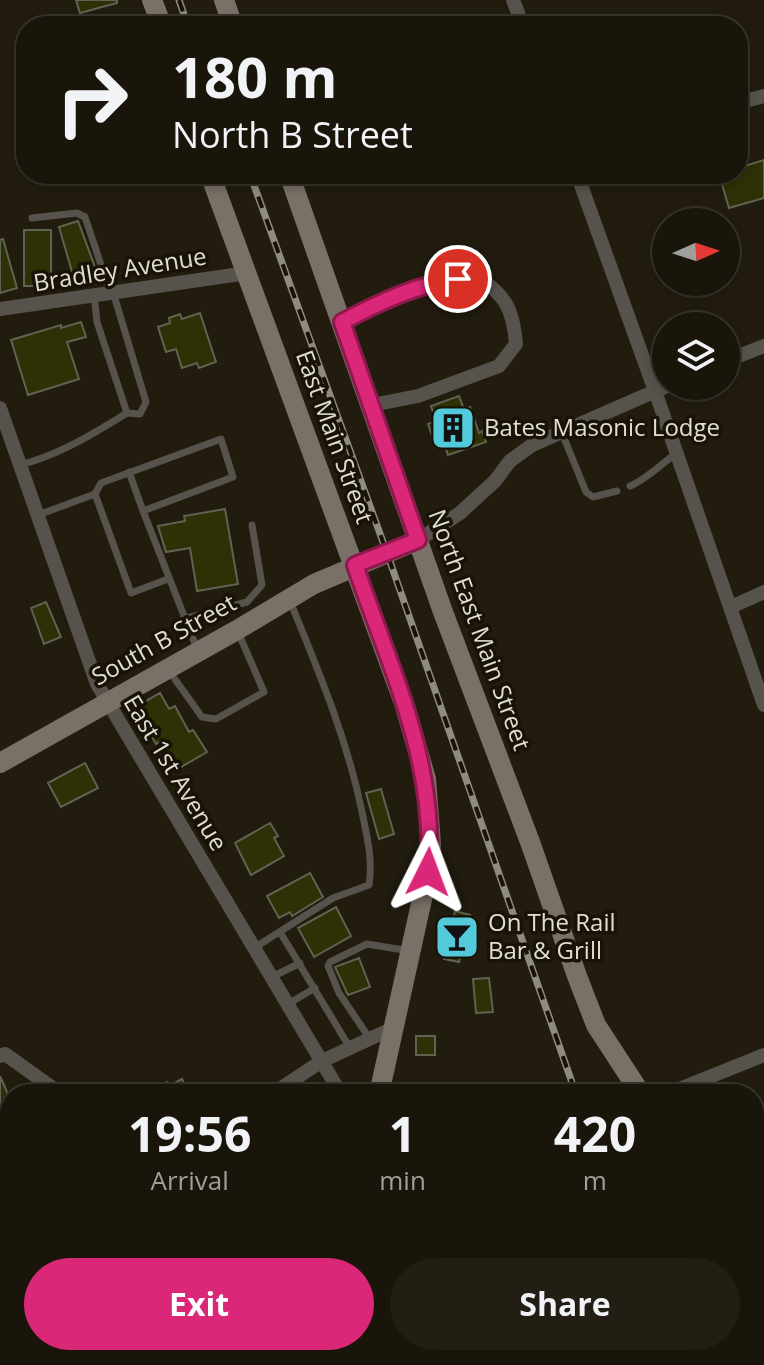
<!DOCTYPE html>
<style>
:root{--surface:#19150a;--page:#221e13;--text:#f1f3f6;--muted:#9f9f9c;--line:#37342b;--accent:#db2777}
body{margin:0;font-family:"Open Sans",sans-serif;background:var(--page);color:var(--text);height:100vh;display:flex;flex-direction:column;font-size:30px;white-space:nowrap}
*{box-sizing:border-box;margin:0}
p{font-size:26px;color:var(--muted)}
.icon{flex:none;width:44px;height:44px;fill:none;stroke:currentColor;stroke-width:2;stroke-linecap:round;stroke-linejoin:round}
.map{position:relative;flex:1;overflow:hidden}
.drawer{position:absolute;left:0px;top:1084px;width:764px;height:282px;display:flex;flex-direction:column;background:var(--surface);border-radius:32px 32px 0 0;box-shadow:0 4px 12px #0003,0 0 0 2px var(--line)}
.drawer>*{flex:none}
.banner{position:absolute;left:16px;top:16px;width:732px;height:168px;border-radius:32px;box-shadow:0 4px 12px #0003,0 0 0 2px var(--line);background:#19150a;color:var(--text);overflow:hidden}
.needle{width:52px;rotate:87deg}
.tools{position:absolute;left:652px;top:208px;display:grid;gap:16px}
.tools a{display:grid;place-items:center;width:88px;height:88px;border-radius:50%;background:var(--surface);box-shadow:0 4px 12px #0003,0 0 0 2px var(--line);font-size:40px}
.pin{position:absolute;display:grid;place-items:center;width:68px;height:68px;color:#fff;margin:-34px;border:4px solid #fff;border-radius:50%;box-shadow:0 2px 8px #0007}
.me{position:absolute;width:88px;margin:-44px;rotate:3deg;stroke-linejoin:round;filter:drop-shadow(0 0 6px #0008)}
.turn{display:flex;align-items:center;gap:28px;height:168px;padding:0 24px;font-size:36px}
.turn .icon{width:104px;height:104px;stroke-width:2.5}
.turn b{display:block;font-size:56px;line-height:68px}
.eta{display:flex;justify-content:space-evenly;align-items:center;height:136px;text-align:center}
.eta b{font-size:48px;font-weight:700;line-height:56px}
.button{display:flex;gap:16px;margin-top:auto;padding:16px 24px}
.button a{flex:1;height:92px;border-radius:48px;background:var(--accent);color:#fff;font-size:32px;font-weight:700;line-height:92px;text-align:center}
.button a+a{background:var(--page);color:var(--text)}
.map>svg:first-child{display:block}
.building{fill:#2e3006;stroke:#606252;stroke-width:2}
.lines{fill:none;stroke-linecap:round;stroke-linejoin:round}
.lane{stroke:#57524c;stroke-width:7}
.street{stroke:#57524c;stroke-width:14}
.secondary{stroke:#797067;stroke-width:20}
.rail-casing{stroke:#8f8b80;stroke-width:7}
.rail{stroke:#181306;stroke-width:4;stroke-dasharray:12;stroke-linecap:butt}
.route-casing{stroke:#8e194d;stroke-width:20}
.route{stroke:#db2777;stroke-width:14}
.labels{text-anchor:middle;stroke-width:7;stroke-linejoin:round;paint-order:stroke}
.street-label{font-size:24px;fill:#e1ddd4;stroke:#181306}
.poi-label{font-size:24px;fill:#e1ddd4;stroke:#181306;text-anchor:start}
</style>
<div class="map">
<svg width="764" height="1365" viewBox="0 0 764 1365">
<rect width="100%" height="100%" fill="#211c0e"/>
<!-- building -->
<path class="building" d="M 76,0 L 117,0 L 117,3 L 80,13 Z
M 764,160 L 764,198 L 729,208 L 719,174 L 738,174 L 738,168 Z
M 78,221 L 98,275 L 75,282 L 59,227 Z
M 24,230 L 51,230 L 51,286 L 24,286 Z
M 3,239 L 17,288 L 0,293 L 0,240 Z
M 200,313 L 216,362 L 199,368 L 197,363 L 182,368 L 176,349 L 166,352 L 158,327 L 170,323 L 169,318 L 180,314 L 182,319 Z
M 81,322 L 86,337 L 67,342 L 79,379 L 28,395 L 11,340 L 61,325 L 61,328 Z
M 459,396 L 464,409 L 470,407 L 479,433 L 482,431 L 486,442 L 448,455 L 443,441 L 435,444 L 428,424 L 436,421 L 431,406 Z
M 225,509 L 238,584 L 197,591 L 190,548 L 166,552 L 158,526 L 185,521 L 184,516 Z
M 46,602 L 61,637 L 44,644 L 31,608 Z
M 160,693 L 169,709 L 175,706 L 189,732 L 193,730 L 207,752 L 176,770 L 159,742 L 156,744 L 136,707 Z
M 85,763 L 98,788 L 61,807 L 48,783 Z
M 381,789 L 394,834 L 379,839 L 366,793 Z
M 270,823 L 278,836 L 274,838 L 284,856 L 251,875 L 235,843 Z
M 310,873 L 323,897 L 292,916 L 290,912 L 279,918 L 267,896 Z
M 336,907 L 351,936 L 314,957 L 298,928 Z
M 455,911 L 470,915 L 459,962 L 444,959 Z
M 359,958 L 370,987 L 348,995 L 335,967 Z
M 489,978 L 493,1012 L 476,1013 L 473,979 Z
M 416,1036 L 435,1036 L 435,1055 L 416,1055 Z
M 0,1076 L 10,1099 L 10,1117 L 0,1121 Z
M 182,1079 L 189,1094 L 142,1094 L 167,1082 L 169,1086 Z"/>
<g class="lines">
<!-- lane -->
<path class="lane" d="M 32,218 L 77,213 L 85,217 L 107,283 L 113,292 L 146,402 L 140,414 L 127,413 L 97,322 L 94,294
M 562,433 L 586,492 L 593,497 L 617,491
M 20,465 C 59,455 93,434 127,413
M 129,472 L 143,511
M 630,486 C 647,479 662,463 677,453
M 95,494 L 131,593 L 168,579
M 38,515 L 95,494 L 101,483 L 221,439 L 233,477 L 143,511 L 197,649
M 183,619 L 247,602 L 262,585 L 252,525
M 169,671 L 202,717 L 216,719 L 264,692 L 238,632
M 280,932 L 350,1048
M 254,948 L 333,898 L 369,885 C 373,859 367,837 362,812 C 347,738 318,670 290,601
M 272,977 L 300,963
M 288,1004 L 315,988
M 370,1039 L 339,993 L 328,966 L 330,962 L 367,944 L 410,951"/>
<!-- street -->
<path class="street" d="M 513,0 L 523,26
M 293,26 L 336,22 L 344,26
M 738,103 L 764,96
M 577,174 L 655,391 L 764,705
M 0,309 L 247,273
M 342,322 L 369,308 L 438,281 L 477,276 C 506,296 513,309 516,344 L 499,366 L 418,396 L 372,405
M 726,361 L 764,346
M 0,408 L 97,684 L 341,1094
M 418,540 L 460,513 L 495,481 L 510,461 L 532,445 L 667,386
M 731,607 L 764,592
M 0,1056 L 5,1054 L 61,1094
M 272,1094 L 322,1061 L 391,1029
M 667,1094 L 764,1055
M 0,1275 L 10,1268
M 295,1365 L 320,1356"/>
<!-- secondary -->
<path class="secondary" d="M 152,0 L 162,26
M 224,0 L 233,26
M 210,174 L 404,703 L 426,779 L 431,844 L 428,872 L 379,1094
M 289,174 L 443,612 L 530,842 L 577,976 L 596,1025 L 641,1094
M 0,763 L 237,630 L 314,584 L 418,540
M 754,1308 L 764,1331
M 423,1356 L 425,1365"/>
<!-- rail casing -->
<g class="rail-casing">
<path id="rail" d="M 179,0 L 188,26
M 250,174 L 387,553 L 576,1094
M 645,1356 L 647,1365"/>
</g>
<!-- rail -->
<use href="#rail" class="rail"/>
</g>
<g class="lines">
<!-- route casing -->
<g class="route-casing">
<path id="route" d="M 428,872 C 438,763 389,666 355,565 L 418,540 L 342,322 C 378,303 417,284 458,279"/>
</g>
<!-- route -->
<use href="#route" class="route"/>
</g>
<!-- icons -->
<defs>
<g id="building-square" transform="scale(2.3)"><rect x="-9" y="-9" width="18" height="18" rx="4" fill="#53cadc" stroke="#181306"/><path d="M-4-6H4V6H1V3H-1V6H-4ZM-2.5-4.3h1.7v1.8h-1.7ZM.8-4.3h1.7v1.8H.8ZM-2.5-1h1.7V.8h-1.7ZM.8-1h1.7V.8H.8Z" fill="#111"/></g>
<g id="bar-square" transform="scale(2.3)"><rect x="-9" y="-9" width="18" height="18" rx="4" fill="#53cadc" stroke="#181306"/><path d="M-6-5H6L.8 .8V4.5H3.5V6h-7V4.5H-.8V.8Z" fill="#111"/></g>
</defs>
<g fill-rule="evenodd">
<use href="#building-square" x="453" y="428"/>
<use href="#bar-square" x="457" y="937"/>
</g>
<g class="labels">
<!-- street labels -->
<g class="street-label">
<text transform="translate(120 270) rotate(-9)" y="8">Bradley Avenue</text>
<text transform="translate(334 437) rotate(70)" y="8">East Main Street</text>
<text transform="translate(479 630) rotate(70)" y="8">North East Main Street</text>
<text transform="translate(164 640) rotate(-29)" y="8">South B Street</text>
<text transform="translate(175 773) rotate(59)" y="8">East 1st Avenue</text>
</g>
<!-- poi labels -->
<g class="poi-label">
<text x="484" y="436">Bates Masonic Lodge</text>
<text x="488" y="931">On The Rail<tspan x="488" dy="28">Bar &amp; Grill</tspan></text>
</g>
</g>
</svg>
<div class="tools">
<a><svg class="needle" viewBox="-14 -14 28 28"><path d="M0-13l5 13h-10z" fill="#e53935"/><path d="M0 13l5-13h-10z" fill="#9f9f9c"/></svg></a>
<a><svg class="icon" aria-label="layers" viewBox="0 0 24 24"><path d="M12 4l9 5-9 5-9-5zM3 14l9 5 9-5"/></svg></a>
</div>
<div class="pin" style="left:458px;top:279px;background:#d93025"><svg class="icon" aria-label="arrive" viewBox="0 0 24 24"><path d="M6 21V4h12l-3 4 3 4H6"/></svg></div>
<svg class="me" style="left:428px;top:872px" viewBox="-20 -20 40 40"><path d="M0-17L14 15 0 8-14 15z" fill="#db2777" stroke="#fff" stroke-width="4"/></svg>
<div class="banner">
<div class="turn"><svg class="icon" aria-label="right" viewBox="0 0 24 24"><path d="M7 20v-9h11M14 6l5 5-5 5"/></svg><div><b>180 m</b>North B Street</div></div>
</div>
<section class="drawer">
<div class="eta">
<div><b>19:56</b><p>Arrival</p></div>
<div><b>1</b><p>min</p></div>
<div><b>420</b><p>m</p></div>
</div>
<div class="button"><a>Exit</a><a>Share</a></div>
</section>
</div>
